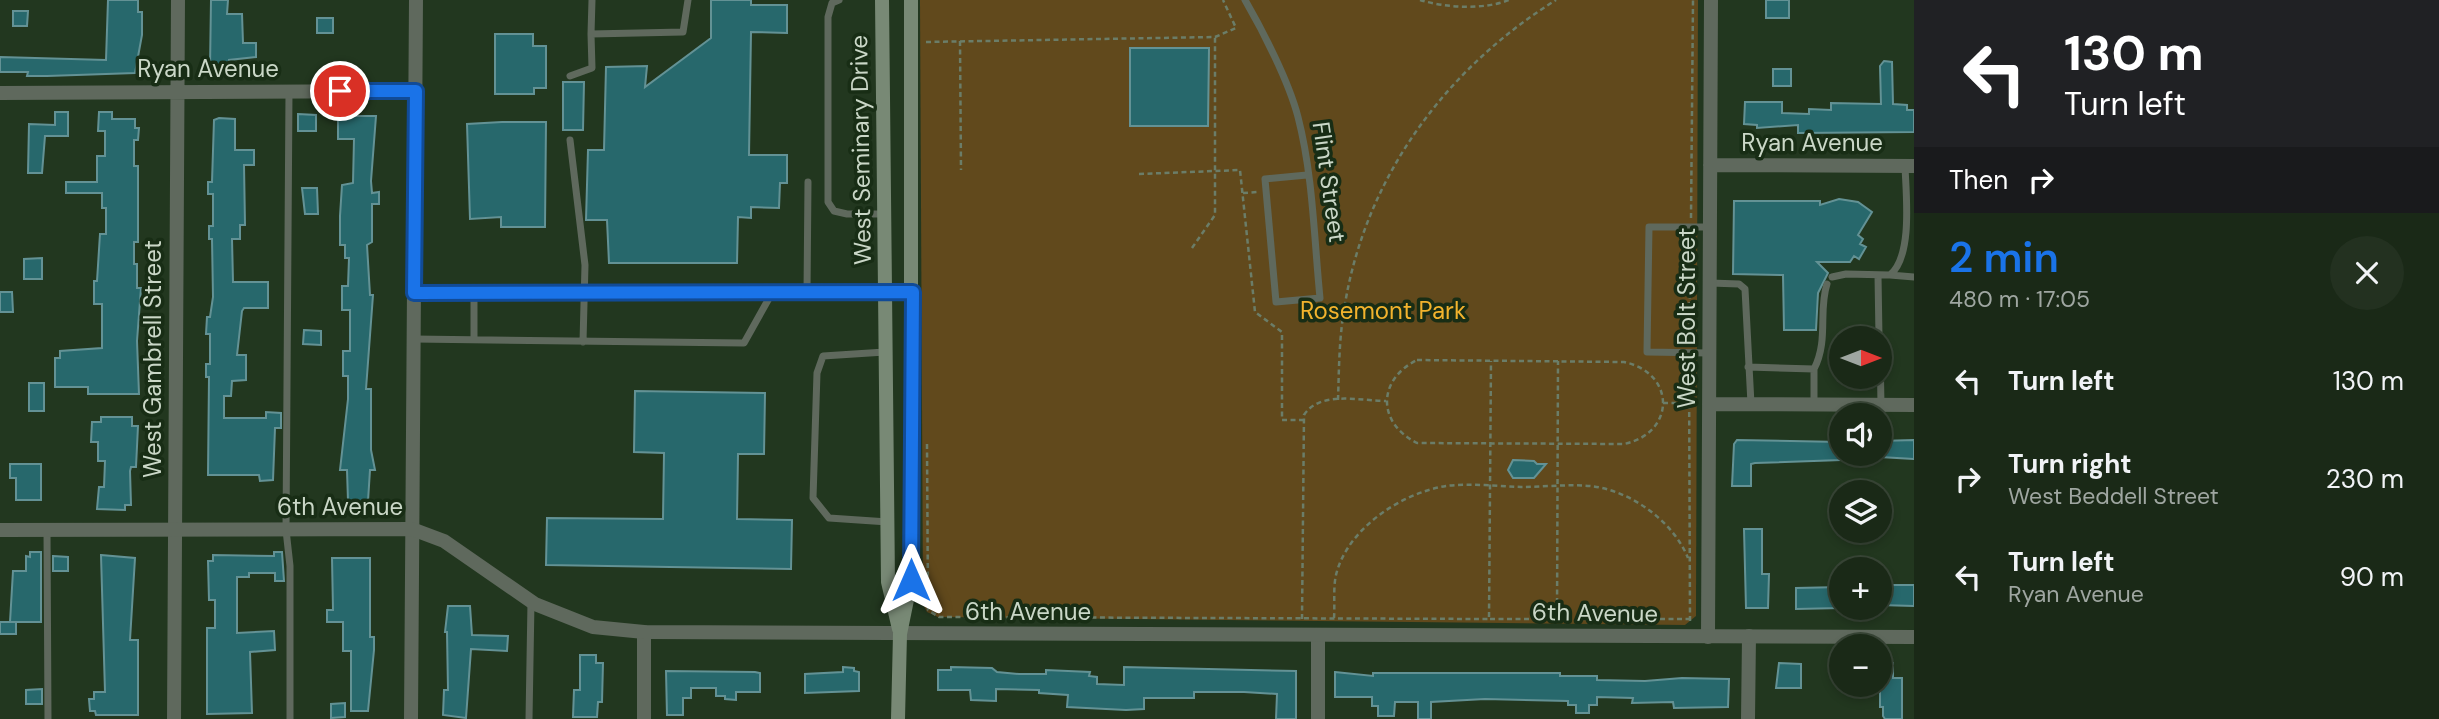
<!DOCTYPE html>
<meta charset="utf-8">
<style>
:root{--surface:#1a2917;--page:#233120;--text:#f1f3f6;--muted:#9fa6a1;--line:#384536;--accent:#1a73e8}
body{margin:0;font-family:"DM Sans",sans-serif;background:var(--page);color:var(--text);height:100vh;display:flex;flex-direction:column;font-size:26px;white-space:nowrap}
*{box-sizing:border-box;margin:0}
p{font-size:23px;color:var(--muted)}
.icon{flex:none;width:38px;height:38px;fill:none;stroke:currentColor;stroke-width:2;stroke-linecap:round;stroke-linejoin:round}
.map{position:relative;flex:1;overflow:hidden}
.details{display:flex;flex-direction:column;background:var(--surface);width:525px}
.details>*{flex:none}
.top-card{background:#202124;color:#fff;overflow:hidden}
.needle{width:46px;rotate:90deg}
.controls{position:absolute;left:1829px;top:326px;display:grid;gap:14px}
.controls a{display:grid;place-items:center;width:63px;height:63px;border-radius:50%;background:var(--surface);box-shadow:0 4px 10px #0003,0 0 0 2px var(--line);font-size:35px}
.pin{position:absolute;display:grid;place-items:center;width:60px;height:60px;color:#fff;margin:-30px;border:4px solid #fff;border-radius:50%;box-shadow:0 2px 7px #0007}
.me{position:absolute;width:77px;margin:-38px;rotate:0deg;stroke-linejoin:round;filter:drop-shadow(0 0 5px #0008)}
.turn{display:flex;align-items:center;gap:24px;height:147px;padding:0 35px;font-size:32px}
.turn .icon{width:91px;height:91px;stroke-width:2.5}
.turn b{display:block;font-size:49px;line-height:60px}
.then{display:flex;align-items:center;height:66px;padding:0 35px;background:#0003;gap:14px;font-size:26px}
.round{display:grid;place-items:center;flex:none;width:74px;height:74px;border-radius:37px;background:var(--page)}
.head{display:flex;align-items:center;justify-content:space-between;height:119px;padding:0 35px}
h1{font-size:42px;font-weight:600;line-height:52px;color:var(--accent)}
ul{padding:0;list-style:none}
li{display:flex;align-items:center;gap:21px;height:98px;padding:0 35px}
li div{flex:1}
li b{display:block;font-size:26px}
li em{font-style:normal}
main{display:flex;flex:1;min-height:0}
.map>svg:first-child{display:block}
.green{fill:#61491c}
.building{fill:#27686c;stroke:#639295;stroke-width:2}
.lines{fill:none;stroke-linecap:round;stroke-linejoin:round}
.path{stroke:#6b7d68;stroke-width:2.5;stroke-dasharray:5 3.5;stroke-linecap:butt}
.service{stroke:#5f695d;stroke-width:7}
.minor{stroke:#5f695d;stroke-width:14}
.tertiary{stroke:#5f695d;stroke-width:14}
.secondary{stroke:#788975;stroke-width:14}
.route-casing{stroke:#114b97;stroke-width:18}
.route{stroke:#1a73e8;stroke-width:12}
.labels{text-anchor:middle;stroke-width:7;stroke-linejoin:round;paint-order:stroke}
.street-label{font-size:24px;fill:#cad7c7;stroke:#182d15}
.park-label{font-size:24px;fill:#f2b32d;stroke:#182d15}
</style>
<main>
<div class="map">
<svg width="1914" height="719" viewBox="0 0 1914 719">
<rect width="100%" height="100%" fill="#22371f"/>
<!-- green -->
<path class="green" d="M 920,0 L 1698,0 L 1696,616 L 1685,625 L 938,617 L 927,612 L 923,604 Z"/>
<!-- building -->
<path class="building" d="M 108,0 L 138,0 L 138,12 L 142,12 L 142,35 L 135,73 L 47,76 L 27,76 L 28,72 L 0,72 L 0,57 L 106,60 Z
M 211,0 L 228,0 L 227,14 L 242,14 L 243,43 L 256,43 L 256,57 L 229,60 L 229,68 L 210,68 Z
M 711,0 L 751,0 L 751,5 L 787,5 L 787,33 L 751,32 L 749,155 L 787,155 L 787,183 L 780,183 L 779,208 L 751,207 L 751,218 L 738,217 L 737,263 L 609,263 L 607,220 L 586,220 L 588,150 L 604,150 L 606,67 L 647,66 L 645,87 L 711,38 Z
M 1766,0 L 1789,0 L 1789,18 L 1766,18 Z
M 13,11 L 28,11 L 27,26 L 13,26 Z
M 317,18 L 333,18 L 333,33 L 317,33 Z
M 495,34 L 533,34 L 533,46 L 546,46 L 546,88 L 534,88 L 534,94 L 495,94 Z
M 1130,48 L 1209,48 L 1208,126 L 1130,126 Z
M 1884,61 L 1892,62 L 1893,104 L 1907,105 L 1907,110 L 1914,110 L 1914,132 L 1798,133 L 1798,125 L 1757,128 L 1757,125 L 1744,124 L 1745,102 L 1782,102 L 1782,113 L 1809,114 L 1809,109 L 1831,110 L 1831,103 L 1881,104 L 1880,66 Z
M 1773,69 L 1791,69 L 1791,86 L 1773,86 Z
M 563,82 L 584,82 L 583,130 L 563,130 Z
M 55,112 L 68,112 L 68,136 L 45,136 L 42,173 L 28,173 L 29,124 L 55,125 Z
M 99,112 L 112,112 L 112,119 L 135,119 L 135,128 L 139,128 L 138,140 L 134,140 L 134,166 L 138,166 L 138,242 L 134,242 L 134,264 L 137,264 L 137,288 L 141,288 L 137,341 L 139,394 L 88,394 L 88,387 L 55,387 L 55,358 L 60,358 L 60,351 L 102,348 L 102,304 L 94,304 L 94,281 L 97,281 L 100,234 L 106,234 L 106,208 L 102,208 L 102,193 L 66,193 L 66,182 L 97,182 L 97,156 L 105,156 L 105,131 L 98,131 Z
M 298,114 L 316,115 L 316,131 L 298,131 Z
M 338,116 L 376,116 L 371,181 L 372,193 L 379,192 L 379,204 L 372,204 L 372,242 L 367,245 L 370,295 L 373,295 L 366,389 L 371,389 L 371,450 L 375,470 L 370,470 L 368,501 L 348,501 L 347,470 L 340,470 L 348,399 L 348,376 L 343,376 L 343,351 L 350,351 L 350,310 L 342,310 L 342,286 L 348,286 L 349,258 L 345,258 L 345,245 L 340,245 L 340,216 L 342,185 L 353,183 L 354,139 L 338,139 Z
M 219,118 L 235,119 L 235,150 L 254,150 L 254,165 L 244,165 L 245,225 L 240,225 L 240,239 L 232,239 L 233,282 L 268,282 L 268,308 L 244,308 L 242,311 L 237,355 L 246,355 L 246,380 L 232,381 L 231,396 L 224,396 L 224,418 L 266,418 L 266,412 L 281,413 L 281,428 L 275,428 L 273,480 L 260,481 L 259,475 L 208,475 L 209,377 L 206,377 L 206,364 L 210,364 L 210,334 L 206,334 L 207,317 L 210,317 L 213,297 L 212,239 L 209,239 L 209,226 L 213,226 L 213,194 L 208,194 L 208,182 L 212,182 L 214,120 Z
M 502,122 L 546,122 L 545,227 L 501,227 L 501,217 L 470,219 L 467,124 Z
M 302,188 L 317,188 L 318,214 L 305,214 Z
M 1839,199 L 1858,202 L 1872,212 L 1858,235 L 1863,239 L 1860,244 L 1866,247 L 1859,259 L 1854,256 L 1850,262 L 1817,262 L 1828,273 L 1818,293 L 1816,330 L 1784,330 L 1783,275 L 1733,274 L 1734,201 L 1820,201 L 1820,205 Z
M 42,258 L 42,279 L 24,279 L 24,259 Z
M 0,292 L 12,292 L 13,312 L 0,312 Z
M 304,330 L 321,331 L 321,345 L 303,344 Z
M 29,383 L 44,383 L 44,411 L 29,411 Z
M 635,391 L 765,393 L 764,454 L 738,454 L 737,519 L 792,520 L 791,569 L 546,565 L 547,518 L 663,519 L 664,453 L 634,452 Z
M 101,417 L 132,417 L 132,426 L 138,426 L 136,467 L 131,467 L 130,471 L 131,505 L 125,505 L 125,510 L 97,509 L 99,487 L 104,487 L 105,461 L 98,461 L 98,442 L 91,442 L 92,422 L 101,422 Z
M 1737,440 L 1841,442 L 1841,460 L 1755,463 L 1751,464 L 1751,486 L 1732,486 L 1734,444 Z
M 1914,440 L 1914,459 L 1880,457 L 1880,441 Z
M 1513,460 L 1534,461 L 1537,464 L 1546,464 L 1534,478 L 1513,478 L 1508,470 Z
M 10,464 L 41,464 L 41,500 L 16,500 L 16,478 L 10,478 Z
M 1744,529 L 1762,529 L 1762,574 L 1769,574 L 1768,608 L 1746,608 Z
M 30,552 L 41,552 L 41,622 L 10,622 L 13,571 L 26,571 L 26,556 L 30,557 Z
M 274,552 L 282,552 L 284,581 L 275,581 L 275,573 L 249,573 L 249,577 L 237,577 L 237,633 L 274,631 L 275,650 L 250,652 L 252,713 L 207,714 L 207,628 L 215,628 L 215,600 L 209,600 L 208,561 L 213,561 L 213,555 L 274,556 Z
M 101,555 L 135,558 L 130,640 L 138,640 L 138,715 L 96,715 L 95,711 L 90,711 L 89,699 L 94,699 L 94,692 L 105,692 Z
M 53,556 L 68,557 L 68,571 L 53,571 Z
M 332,558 L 370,558 L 370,637 L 374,637 L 374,650 L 368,711 L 351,711 L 351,651 L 343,651 L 343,622 L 327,622 L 327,610 L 333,610 Z
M 1880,585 L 1914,585 L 1914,606 L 1880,605 Z
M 1841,587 L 1841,608 L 1796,609 L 1796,588 Z
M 448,606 L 470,606 L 472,635 L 508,636 L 507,651 L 471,649 L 466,718 L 443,715 L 444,690 L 448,690 L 447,632 L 445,632 Z
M 0,622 L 16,622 L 16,634 L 0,634 Z
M 580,655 L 596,655 L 596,663 L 603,663 L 602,702 L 598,702 L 597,717 L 573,717 L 574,690 L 580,690 Z
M 1779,663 L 1801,664 L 1801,688 L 1776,688 Z
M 1880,663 L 1893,663 L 1893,678 L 1902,678 L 1902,719 L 1885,719 L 1883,716 L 1883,707 L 1880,707 Z
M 843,667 L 854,668 L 854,671 L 859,672 L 859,691 L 805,693 L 805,674 L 843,672 Z
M 951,667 L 992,668 L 997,672 L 1019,674 L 1046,674 L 1046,670 L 1090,672 L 1089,676 L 1097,677 L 1097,684 L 1124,685 L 1124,667 L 1296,671 L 1296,719 L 1276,719 L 1277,694 L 1244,692 L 1194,692 L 1194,698 L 1144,698 L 1144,709 L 1126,710 L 1067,707 L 1068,695 L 1039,693 L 1039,690 L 996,689 L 996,701 L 971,700 L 970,690 L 938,690 L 938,670 L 951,670 Z
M 666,671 L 755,672 L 760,673 L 760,692 L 736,692 L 736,700 L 725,699 L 725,696 L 716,696 L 716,688 L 691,688 L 691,698 L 683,698 L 683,715 L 667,715 Z
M 1335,672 L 1373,676 L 1373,673 L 1560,673 L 1560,676 L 1597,676 L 1597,680 L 1645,681 L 1682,678 L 1729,679 L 1728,707 L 1674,708 L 1673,702 L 1632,703 L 1633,698 L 1597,697 L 1597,705 L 1589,705 L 1589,713 L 1576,713 L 1576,705 L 1568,705 L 1568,701 L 1485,699 L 1431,702 L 1431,719 L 1418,719 L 1418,702 L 1395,702 L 1394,716 L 1378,716 L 1378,706 L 1372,706 L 1372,697 L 1335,697 Z
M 42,689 L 42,704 L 26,704 L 26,690 Z
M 345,703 L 345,717 L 331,718 L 331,704 Z"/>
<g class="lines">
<!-- path -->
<path class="path" d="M 1420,0 C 1447,8 1483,10 1509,0
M 960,41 L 961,170
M 926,42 L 1215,37 L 1236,28 L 1223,0
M 1139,174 L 1240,170 L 1255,312 L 1282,332 L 1282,420 L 1304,420
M 1243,193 L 1257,192
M 1691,218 L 1693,0
M 1192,248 L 1215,215 L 1215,37
M 1689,341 L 1691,239
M 1417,360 L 1624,362 C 1676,373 1676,433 1624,444 L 1417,443 C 1377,423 1377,380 1417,360 Z
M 1689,361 L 1690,621
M 1338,400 C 1339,370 1339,340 1344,310 C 1364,179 1445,69 1556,0
M 1663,403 L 1689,403
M 927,444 L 928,610 L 939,617 L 1489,619 L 1491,361
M 1334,618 C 1335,605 1333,588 1336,575 C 1347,529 1401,493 1446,486 C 1470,483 1497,486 1521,487 C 1543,487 1567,484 1590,486 C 1630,490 1673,521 1688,558
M 1302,619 L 1304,415 C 1320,390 1361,401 1386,401
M 1490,619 L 1690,619
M 1557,620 L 1558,361"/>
<!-- service -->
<path class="service" d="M 592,0 L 591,34 L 683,32 L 688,0
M 839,0 L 832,3 L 828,17 L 828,202 L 834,211 L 847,214 L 885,214
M 1245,0 C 1263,31 1289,82 1298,117 C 1313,175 1314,238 1320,298 L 1276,302 L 1265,179 L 1307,175
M 570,76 L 592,68 L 591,34
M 289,92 L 286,530 L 290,566 L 290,719
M 570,140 L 585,265 L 583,342
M 1878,275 L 1879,338
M 1890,275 L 1914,277
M 1832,277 L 1846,274 L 1890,275 C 1913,256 1906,195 1905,166
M 1710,283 L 1739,284 L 1745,289 L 1751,404
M 414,293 L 885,292
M 807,293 L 808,182
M 474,294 L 474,340
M 414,339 L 744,343 L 772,293
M 1880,348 L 1881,405
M 885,352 L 823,356 L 817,373 L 813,498 L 829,518 L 888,522
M 1709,353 L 1647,352 L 1649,227 L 1710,227
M 1748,367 L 1814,369 L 1814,405
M 1814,369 C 1829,340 1818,311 1827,284
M 47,530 L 48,719
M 529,719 L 531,602"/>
<!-- minor -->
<path class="minor" d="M 0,93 L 416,91
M 1710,165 L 1914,166
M 1709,404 L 1914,405
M 644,632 L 644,719
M 1708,637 L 1711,0
M 174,719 L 178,0
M 411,719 L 416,0
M 1318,719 L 1318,635
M 1748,719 L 1749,636"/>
<!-- tertiary -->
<path class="tertiary" d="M 0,530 L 412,529 L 444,541 L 535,604 L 593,627 L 644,632 L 1914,637"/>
<!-- secondary -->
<path class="secondary" d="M 882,0 L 888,582 L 899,629
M 885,292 L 913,292
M 898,719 L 900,634 L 911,580 L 911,0"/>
</g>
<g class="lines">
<!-- route casing -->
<g class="route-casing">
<path id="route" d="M 340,91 L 416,91 L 414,293 L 913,292 L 911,580"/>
</g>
<!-- route -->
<use href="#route" class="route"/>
</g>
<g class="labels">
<!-- street labels -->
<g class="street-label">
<text x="208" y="77">Ryan Avenue</text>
<text x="1812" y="151">Ryan Avenue</text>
<text transform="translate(861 150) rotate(-91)" y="8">West Seminary Drive</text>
<text transform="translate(1329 182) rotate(82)" y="8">Flint Street</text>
<text transform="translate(1687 318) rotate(-90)" y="8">West Bolt Street</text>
<text transform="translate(153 359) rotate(-90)" y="8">West Gambrell Street</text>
<text x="340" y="515">6th Avenue</text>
<text x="1028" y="620">6th Avenue</text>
<text transform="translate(1595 613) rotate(1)" y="8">6th Avenue</text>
</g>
<!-- park labels -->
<g class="park-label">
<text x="1383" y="319">Rosemont Park</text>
</g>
</g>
</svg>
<div class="controls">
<a><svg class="needle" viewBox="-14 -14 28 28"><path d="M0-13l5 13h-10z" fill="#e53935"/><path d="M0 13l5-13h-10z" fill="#9fa6a1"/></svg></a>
<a><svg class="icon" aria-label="sound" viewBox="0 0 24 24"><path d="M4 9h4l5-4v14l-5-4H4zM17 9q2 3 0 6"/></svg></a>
<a><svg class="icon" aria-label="layers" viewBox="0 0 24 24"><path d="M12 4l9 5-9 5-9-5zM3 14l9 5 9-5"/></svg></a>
<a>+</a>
<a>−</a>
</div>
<div class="pin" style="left:340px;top:91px;background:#d93025"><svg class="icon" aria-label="arrive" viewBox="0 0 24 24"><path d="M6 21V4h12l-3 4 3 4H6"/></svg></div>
<svg class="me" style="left:911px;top:580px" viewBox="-20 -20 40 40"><path d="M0-17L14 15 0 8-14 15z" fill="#1a73e8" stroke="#fff" stroke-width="4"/></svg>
</div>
<section class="details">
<div class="top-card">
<div class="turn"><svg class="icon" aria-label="left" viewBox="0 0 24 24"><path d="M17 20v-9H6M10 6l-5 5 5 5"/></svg><div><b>130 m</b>Turn left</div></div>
<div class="then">Then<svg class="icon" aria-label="right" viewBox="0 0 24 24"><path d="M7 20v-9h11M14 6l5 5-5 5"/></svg></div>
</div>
<div class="head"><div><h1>2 min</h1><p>480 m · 17:05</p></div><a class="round"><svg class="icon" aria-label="close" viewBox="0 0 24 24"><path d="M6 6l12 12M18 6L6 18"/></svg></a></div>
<ul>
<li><svg class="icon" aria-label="left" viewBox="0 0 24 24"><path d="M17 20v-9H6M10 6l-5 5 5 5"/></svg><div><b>Turn left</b></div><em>130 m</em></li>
<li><svg class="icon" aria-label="right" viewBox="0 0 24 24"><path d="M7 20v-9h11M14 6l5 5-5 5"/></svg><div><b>Turn right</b><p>West Beddell Street</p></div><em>230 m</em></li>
<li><svg class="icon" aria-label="left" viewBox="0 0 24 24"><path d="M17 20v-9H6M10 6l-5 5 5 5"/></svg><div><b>Turn left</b><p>Ryan Avenue</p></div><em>90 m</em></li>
</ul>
</section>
</main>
